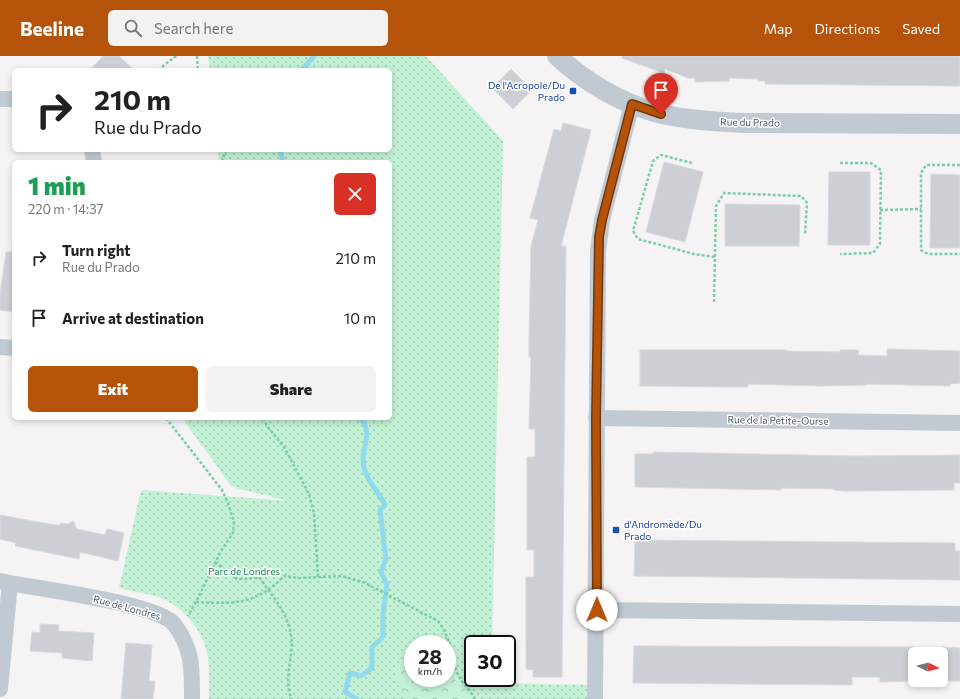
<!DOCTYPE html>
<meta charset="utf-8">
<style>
:root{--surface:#fff;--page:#f2f2f2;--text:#202124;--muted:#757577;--accent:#b45309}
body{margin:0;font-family:Commissioner,sans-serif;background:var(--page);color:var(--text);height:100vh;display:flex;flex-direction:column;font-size:15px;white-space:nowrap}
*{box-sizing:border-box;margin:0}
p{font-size:13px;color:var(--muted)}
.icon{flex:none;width:22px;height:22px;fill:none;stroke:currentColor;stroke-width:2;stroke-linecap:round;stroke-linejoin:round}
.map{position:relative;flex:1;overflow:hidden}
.details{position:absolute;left:12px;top:104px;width:380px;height:260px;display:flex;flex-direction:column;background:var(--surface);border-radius:6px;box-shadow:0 2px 6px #0003}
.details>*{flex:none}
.top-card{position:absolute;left:12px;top:12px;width:380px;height:84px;border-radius:6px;box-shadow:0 2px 6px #0003;background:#fff;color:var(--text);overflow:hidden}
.needle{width:26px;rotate:96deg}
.controls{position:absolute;left:908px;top:591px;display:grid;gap:8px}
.controls a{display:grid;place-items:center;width:40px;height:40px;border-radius:6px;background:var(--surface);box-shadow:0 2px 6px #0003;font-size:20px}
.speed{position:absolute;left:404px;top:579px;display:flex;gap:8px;font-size:20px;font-weight:700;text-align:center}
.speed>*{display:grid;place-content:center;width:52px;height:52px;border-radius:50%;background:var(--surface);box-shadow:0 2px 6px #0003;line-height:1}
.speed small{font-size:10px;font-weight:400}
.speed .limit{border:2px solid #111;border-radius:6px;background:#fff;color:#111}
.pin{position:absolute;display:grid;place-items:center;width:34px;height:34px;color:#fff;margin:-41px -17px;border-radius:50% 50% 50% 0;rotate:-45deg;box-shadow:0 0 4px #0007}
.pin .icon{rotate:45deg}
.me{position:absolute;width:44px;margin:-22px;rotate:0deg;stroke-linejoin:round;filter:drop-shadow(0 0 3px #0008)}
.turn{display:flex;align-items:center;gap:14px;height:84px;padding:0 16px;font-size:18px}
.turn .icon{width:52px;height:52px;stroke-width:2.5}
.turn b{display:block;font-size:28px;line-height:34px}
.round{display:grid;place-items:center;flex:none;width:42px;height:42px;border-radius:6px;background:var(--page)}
.summary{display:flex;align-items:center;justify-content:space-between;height:68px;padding:0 16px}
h1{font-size:24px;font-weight:800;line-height:30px;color:#1e9e55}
.cta{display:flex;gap:8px;margin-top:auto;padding:8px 16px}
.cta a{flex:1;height:46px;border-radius:6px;background:var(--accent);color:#fff;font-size:16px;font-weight:800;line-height:46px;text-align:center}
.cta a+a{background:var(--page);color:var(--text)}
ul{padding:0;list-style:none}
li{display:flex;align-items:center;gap:12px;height:60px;padding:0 16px}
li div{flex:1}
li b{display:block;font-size:15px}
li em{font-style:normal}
header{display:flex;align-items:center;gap:24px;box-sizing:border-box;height:56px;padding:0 20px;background:var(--accent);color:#fff}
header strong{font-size:19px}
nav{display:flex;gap:22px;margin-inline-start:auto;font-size:14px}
.search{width:280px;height:36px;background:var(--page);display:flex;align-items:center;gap:10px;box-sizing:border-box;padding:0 14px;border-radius:6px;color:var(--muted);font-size:15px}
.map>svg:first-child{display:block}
.grass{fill:url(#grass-dots)}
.forest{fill:url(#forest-crowns)}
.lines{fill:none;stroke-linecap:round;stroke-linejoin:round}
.stream{stroke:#90daee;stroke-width:5}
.building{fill:#cdcfd5;stroke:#d7d9de}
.path{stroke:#7ad0a6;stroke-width:2.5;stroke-dasharray:3 2;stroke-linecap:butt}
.minor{stroke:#c1cad2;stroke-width:16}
.tertiary{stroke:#c1cad2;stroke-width:20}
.route-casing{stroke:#753606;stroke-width:10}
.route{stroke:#b45309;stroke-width:7}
.transit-dot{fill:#1a4fb4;stroke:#fff;stroke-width:1.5}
.labels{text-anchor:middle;stroke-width:3;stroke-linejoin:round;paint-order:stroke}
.transit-label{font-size:10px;fill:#164399;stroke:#fff;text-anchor:end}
.street-label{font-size:10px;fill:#4a5661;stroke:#fff}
.park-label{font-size:10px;fill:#17864f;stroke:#fff}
</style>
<header>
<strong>Beeline</strong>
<div class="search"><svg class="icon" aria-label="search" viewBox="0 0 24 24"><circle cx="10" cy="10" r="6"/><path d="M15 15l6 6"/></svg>Search here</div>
<nav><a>Map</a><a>Directions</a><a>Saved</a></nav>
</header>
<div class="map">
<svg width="960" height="643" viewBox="0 0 960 643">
<defs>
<pattern id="grass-dots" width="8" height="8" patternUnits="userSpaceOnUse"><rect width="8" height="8" fill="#c3f1d5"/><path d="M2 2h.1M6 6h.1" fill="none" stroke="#a0c6b0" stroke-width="1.8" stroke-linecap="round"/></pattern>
<pattern id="forest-crowns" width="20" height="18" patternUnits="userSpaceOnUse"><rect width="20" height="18" fill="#c3f1d5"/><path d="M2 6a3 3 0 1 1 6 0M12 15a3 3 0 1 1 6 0" fill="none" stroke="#a0c6b0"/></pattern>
</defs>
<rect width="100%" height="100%" fill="#f5f3f3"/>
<!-- grass -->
<path class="grass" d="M 208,0 L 426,0 L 503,85 L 492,588 L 473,588 L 473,622 L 491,622 L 491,627 L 595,629 L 595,643 L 472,643 C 464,630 451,620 447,605 C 446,600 447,593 447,588 C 431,588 425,582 410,587 C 400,606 388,627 409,643 L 209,643 C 209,628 210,612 207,597 C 202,572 181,549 158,541 C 145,537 131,535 119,532 L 141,434 L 288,445 L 232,431 L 182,362 L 390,362 L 390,106 L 219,106 L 218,94 L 390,94 L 390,14 L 210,14 Z"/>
<!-- forest -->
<path class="forest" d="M 421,583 L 434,588 L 413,588 L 413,622 L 447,622 L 447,604 L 456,624 L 475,643 L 409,643 C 388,627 400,606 410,587 Z"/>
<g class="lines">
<!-- stream -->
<path class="stream" d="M 302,14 L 314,0
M 280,94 L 283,106
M 357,643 L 345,636 L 350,617 L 361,620 L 372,612 L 372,591 L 383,581 L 383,558 L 387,529 L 381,516 L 386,503 L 380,454 L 385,449 C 378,435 363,421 363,404 C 363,389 373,375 360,362"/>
</g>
<!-- building -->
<path class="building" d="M 103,0 L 119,0 L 134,14 L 90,14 Z
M 622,0 L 960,0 L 960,30 L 765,28 L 765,25 L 758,25 L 758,23 L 729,22 L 729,25 L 695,26 L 695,22 L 688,22 L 665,13 L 664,17 L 622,2 Z
M 511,13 L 532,34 L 513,53 L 492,32 Z
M 563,67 L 591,74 L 561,190 L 566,190 L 562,621 L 533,621 L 533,614 L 526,613 L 526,521 L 534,521 L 534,494 L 527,494 L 527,401 L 535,401 L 535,373 L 529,373 L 531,301 L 529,301 L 529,283 L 531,190 L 538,164 L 530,162 L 554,73 L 561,75 Z
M 664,106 L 703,116 L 685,186 L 646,176 Z
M 829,116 L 870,116 L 870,189 L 828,189 Z
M 931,118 L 960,119 L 960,192 L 930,192 Z
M 725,148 L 800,149 L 799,190 L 725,190 Z
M 6,196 L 14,196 L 14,256 L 0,254 L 0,238 Z
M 887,293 L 960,295 L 960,327 L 950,328 L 950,330 L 867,328 L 867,329 L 819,330 L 748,328 L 748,331 L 738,331 L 640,330 L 640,294 L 787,294 L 787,295 L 840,296 L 840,294 L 859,294 L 858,299 L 887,300 Z
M 653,396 L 854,400 L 960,399 L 960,427 L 954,427 L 954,434 L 844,435 L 834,434 L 834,433 L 781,432 L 781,434 L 635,431 L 635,398 L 653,398 Z
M 0,459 L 55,469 L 60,469 L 61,467 L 68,468 L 73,465 L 77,473 L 105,479 L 107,473 L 124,477 L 118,505 L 80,496 L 79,503 L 15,490 L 16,487 L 0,483 Z
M 635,484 L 955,487 L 955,495 L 960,495 L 960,524 L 634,520 Z
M 40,568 L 59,569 L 58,575 L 94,577 L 92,605 L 62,602 L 62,597 L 30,595 L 32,576 L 40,577 Z
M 126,587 L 152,589 L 149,625 L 155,625 L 153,643 L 121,643 Z
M 634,590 L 915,591 L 915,625 L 880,626 L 880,621 L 852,621 L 852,629 L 633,627 Z
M 941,591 L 960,592 L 960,625 L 941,625 Z"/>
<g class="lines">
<!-- path -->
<path class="path" d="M 197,0 L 198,14
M 158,14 L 176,0
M 222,106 L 226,94
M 692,107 L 661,99 L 653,105 L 633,175 L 638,183 L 694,198 L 715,201
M 840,107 L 871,107 L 881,114 L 880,188 L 873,197 L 840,198
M 960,109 L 926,109 L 921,117 L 921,194 L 928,198 L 960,198
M 880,154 L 921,153
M 714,246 L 716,150 L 724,137 L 801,140 L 807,147 L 805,178
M 166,362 L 222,434 L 228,447 L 234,466 L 233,477 L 221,495 L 196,546 L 188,560
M 263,362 L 267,370 L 284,391 L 309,438 L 314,457 L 318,522
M 215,506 L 237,523 L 260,522 C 272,540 288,557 291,579 C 295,599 282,624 292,643
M 196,546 C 234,548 256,549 284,520 L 299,522 L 341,520 L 363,526 L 438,565 C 451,582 450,595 456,614 C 460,626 470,633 475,643"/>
<!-- minor -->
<path class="minor" d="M 0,43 L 14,43
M 92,94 L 94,106
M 0,291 L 14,292
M 596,362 L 960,367
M 0,525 C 31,532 157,547 174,568 C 193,593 192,613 192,643
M 597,554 L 960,558
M 0,633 L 10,527
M 595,643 L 598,195 L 602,164 L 632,48"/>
<!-- tertiary -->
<path class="tertiary" d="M 557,0 C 584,25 619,46 654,56 C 681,64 718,66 745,67 L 960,68"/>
</g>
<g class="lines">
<!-- route casing -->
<g class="route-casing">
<path id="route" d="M 597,554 L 596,362 L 599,181 L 602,164 L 632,48 L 661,58"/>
</g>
<!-- route -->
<use href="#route" class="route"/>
</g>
<!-- markers -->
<g class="transit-dot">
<rect x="569" y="31" width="8" height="8" rx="2"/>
<rect x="612" y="470" width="8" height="8" rx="2"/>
</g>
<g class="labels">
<!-- transit labels -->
<g class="transit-label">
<text x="565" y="33">De l'Acropole/Du<tspan x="565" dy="12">Prado</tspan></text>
<text x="624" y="472" text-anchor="start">d'Andromède/Du<tspan x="624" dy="12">Prado</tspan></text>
</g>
<!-- street labels -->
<g class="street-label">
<text transform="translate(750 66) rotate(1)" y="4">Rue du Prado</text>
<text transform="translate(778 364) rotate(1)" y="4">Rue de la Petite-Ourse</text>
<text transform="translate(127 551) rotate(15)" y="4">Rue de Londres</text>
</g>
<!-- park labels -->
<g class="park-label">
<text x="244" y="519">Parc de Londres</text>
</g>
</g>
</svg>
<div class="controls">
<a><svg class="needle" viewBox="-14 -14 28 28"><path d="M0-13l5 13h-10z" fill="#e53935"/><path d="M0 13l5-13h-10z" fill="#757577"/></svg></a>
</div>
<div class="speed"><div>28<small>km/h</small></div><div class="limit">30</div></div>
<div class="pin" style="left:661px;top:58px;background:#d93025"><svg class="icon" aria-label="arrive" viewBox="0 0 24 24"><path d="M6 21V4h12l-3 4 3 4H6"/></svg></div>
<svg class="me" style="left:597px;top:554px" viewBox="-20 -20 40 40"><circle r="19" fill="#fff"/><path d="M0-13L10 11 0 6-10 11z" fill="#b45309"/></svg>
<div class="top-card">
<div class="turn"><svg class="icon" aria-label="right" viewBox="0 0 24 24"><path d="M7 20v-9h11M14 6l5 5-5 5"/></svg><div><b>210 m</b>Rue du Prado</div></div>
</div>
<section class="details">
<div class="summary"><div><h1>1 min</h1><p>220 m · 14:37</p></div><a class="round" style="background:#d93025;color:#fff"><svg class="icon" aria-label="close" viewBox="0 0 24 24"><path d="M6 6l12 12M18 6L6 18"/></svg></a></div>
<ul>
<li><svg class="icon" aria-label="right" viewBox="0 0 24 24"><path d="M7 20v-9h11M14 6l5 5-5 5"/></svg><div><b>Turn right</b><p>Rue du Prado</p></div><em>210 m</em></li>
<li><svg class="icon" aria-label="arrive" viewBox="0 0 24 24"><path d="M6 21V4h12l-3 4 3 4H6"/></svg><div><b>Arrive at destination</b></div><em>10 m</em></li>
</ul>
<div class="cta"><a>Exit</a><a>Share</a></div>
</section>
</div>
